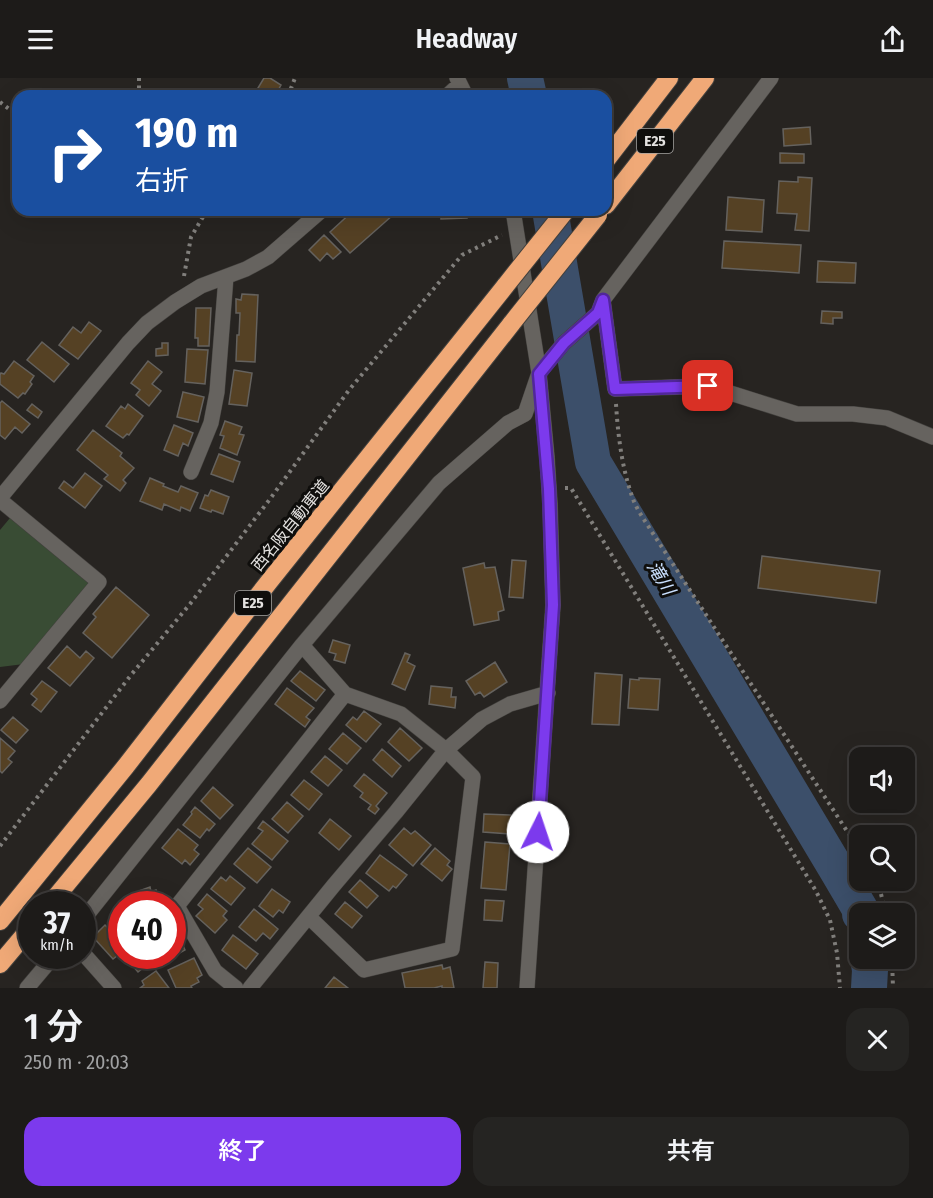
<!DOCTYPE html>
<html lang="ja">
<meta charset="utf-8">
<style>
:root{--surface:#1d1b19;--page:#252422;--text:#f1f3f6;--muted:#a0a1a2;--line:#3b3938;--accent:#7c3aed}
body{margin:0;font-family:"Fira Sans Condensed","Noto Sans JP",sans-serif;background:var(--page);color:var(--text);height:100vh;display:flex;flex-direction:column;font-size:22px;white-space:nowrap}
*{box-sizing:border-box;margin:0}
p{font-size:20px;color:var(--muted)}
.icon{flex:none;width:33px;height:33px;fill:none;stroke:currentColor;stroke-width:2;stroke-linecap:round;stroke-linejoin:round}
.map{position:relative;height:910px;overflow:hidden}
.drawer{display:flex;flex-direction:column;background:var(--surface);flex:1}
.drawer>*{flex:none}
.banner{position:absolute;left:12px;top:12px;width:600px;height:126px;border-radius:18px;box-shadow:0 6px 24px #0002,0 0 0 2px var(--line);background:#1a4fa0;color:#fff;overflow:hidden}
.buttons{position:absolute;left:849px;top:669px;display:grid;gap:12px}
.buttons a{display:grid;place-items:center;width:66px;height:66px;border-radius:12px;background:var(--surface);box-shadow:0 6px 24px #0002,0 0 0 2px var(--line);font-size:30px}
.speed{position:absolute;left:18px;top:813px;display:flex;gap:12px;font-size:30px;font-weight:700;text-align:center}
.speed>*{display:grid;place-content:center;width:78px;height:78px;border-radius:50%;background:var(--surface);box-shadow:0 6px 24px #0002,0 0 0 2px var(--line);line-height:1}
.speed small{font-size:15px;font-weight:400}
.speed .limit{border:9px solid #d22;background:#fff;color:#111}
.pin{position:absolute;display:grid;place-items:center;width:51px;height:51px;color:#fff;margin:-26px;border-radius:12px;box-shadow:0 3px 9px #0006}
.me{position:absolute;width:66px;margin:-33px;rotate:4deg;stroke-linejoin:round;filter:drop-shadow(0 0 4px #0008)}
.turn{display:flex;align-items:center;gap:21px;height:126px;padding:0 24px;font-size:27px}
.turn .icon{width:78px;height:78px;stroke-width:2.5}
.turn b{display:block;font-size:42px;line-height:51px}
.round{display:grid;place-items:center;flex:none;width:63px;height:63px;border-radius:18px;background:var(--page)}
.head{display:flex;align-items:center;justify-content:space-between;height:102px;padding:0 24px}
h1{font-size:36px;font-weight:600;line-height:45px}
.button{display:flex;gap:12px;margin-top:auto;padding:12px 24px}
.button a{flex:1;height:69px;border-radius:18px;background:var(--accent);color:#fff;font-size:24px;font-weight:600;line-height:69px;text-align:center}
.button a+a{background:var(--page);color:var(--text)}
header{display:flex;justify-content:space-between;align-items:center;height:78px;padding:0 24px;background:var(--surface);font-size:27px;font-weight:600}
.map>svg:first-child{display:block}
.green{fill:#394c34}
.lines{fill:none;stroke-linecap:round;stroke-linejoin:round}
.river{stroke:#3c4f6a;stroke-width:36}
.building{fill:#554124;stroke:#65625e;stroke-width:1.5}
.minor-casing{stroke:#43413e;stroke-width:16}
.highway-casing{stroke:#43413e;stroke-width:20}
.path{stroke:#817f7c;stroke-width:4;stroke-dasharray:3 4.5;stroke-linecap:butt}
.minor{stroke:#66635f;stroke-width:15}
.highway{stroke:#f0a977;stroke-width:18}
.highway-bridge-casing{stroke:#43413e;stroke-width:20;stroke-linecap:butt}
.highway-bridge{stroke:#f0a977;stroke-width:18}
.route-casing{stroke:#51269a;stroke-width:15}
.route{stroke:#7c3aed;stroke-width:10}
.labels{text-anchor:middle;stroke-width:6;stroke-linejoin:round;paint-order:stroke}
.shield{fill:#0f0e0c;stroke:#a4a2a0;stroke-width:1.5}
.shield-label{font-size:15px;font-weight:bold;fill:#e4e2e0}
.street-label{font-size:16px;fill:#e4e2e0;stroke:#0f0e0c}
.water-label{font-size:18px;font-style:italic;fill:#cae0ff;stroke:#0f0e0c}
</style>
<header><svg class="icon" aria-label="menu" viewBox="0 0 24 24"><path d="M4 6h16M4 12h16M4 18h16"/></svg>Headway<svg class="icon" aria-label="share" viewBox="0 0 24 24"><path d="M12 15V3M7 8l5-5 5 5M5 13v7h14v-7"/></svg></header>
<div class="map">
<svg width="933" height="910" viewBox="0 0 933 910">
<rect width="100%" height="100%" fill="#272421"/>
<!-- green -->
<path class="green" d="M 10,440 L 91,506 L 24,586 L 0,589 L 0,452 Z"/>
<g class="lines">
<!-- river -->
<path class="river" d="M 525,0 L 529,18
M 550,132 L 593,384 L 837,792 L 860,831 L 860,836
M 868,880 L 870,892 L 869,910"/>
</g>
<!-- building -->
<path class="building" d="M 264,0 L 270,0 L 281,7 L 275,18 L 258,10 Z
M 810,49 L 811,66 L 784,68 L 783,51 Z
M 780,75 L 804,76 L 804,85 L 780,85 Z
M 798,99 L 812,100 L 809,153 L 795,152 L 797,136 L 777,135 L 779,103 L 798,104 Z
M 728,119 L 764,122 L 762,154 L 726,152 Z
M 354,132 L 389,132 L 393,137 L 350,175 L 330,154 Z
M 441,132 L 467,132 L 467,140 L 441,141 Z
M 324,157 L 341,174 L 333,181 L 327,175 L 320,183 L 309,172 Z
M 724,163 L 801,167 L 799,195 L 722,190 Z
M 818,183 L 856,185 L 855,205 L 817,204 Z
M 242,216 L 258,217 L 255,284 L 236,283 L 237,257 L 239,257 L 240,235 L 236,235 L 236,221 L 241,222 Z
M 196,230 L 211,230 L 209,268 L 198,268 L 198,260 L 195,260 Z
M 822,233 L 842,234 L 842,240 L 833,240 L 833,246 L 821,245 Z
M 89,244 L 101,253 L 78,281 L 59,267 L 73,249 L 81,255 Z
M 42,264 L 69,286 L 54,304 L 27,282 Z
M 162,265 L 168,265 L 168,277 L 156,278 L 156,271 L 162,270 Z
M 187,271 L 208,272 L 205,306 L 185,304 Z
M 14,283 L 34,298 L 30,304 L 32,306 L 25,316 L 23,315 L 18,320 L 0,306 L 0,297 L 1,295 L 4,296 Z
M 148,283 L 162,294 L 152,306 L 161,313 L 149,328 L 136,317 L 140,312 L 131,305 Z
M 234,292 L 252,295 L 247,328 L 229,326 Z
M 183,314 L 204,319 L 198,344 L 177,339 Z
M 2,323 L 30,346 L 22,355 L 15,349 L 5,361 L 0,357 L 0,325 Z
M 32,326 L 42,334 L 38,340 L 27,332 Z
M 128,326 L 143,338 L 129,357 L 127,356 L 123,360 L 106,348 L 121,328 L 125,331 Z
M 225,343 L 242,349 L 239,356 L 244,357 L 237,377 L 220,370 L 224,358 L 220,357 Z
M 174,347 L 193,355 L 188,368 L 183,365 L 178,378 L 164,372 Z
M 93,352 L 122,375 L 120,378 L 134,390 L 123,402 L 126,405 L 120,413 L 104,401 L 108,397 L 77,372 Z
M 219,376 L 240,384 L 233,404 L 211,396 Z
M 85,395 L 102,408 L 85,430 L 59,410 L 64,403 L 73,410 Z
M 150,400 L 164,406 L 163,408 L 178,414 L 181,408 L 198,415 L 190,433 L 181,429 L 180,433 L 164,426 L 162,432 L 140,423 Z
M 211,412 L 229,419 L 223,436 L 212,432 L 211,434 L 200,430 L 205,417 L 208,418 Z
M 762,478 L 880,493 L 876,525 L 758,510 Z
M 512,482 L 526,483 L 523,520 L 509,519 Z
M 484,485 L 485,490 L 495,489 L 504,532 L 498,534 L 499,542 L 474,547 L 463,490 Z
M 116,509 L 149,537 L 112,580 L 83,555 L 96,539 L 93,536 Z
M 333,562 L 350,567 L 345,585 L 334,582 L 336,576 L 329,574 Z
M 67,568 L 80,580 L 86,573 L 94,580 L 70,608 L 48,590 Z
M 405,575 L 410,577 L 407,584 L 415,588 L 405,612 L 392,606 Z
M 495,584 L 507,604 L 484,619 L 480,614 L 475,617 L 466,603 Z
M 300,593 L 325,612 L 316,623 L 291,603 Z
M 595,595 L 622,597 L 619,647 L 592,646 Z
M 639,600 L 660,601 L 658,632 L 628,630 L 630,601 L 639,602 Z
M 42,603 L 57,614 L 41,634 L 32,627 L 37,621 L 31,616 Z
M 431,608 L 452,610 L 451,619 L 456,619 L 455,630 L 429,626 Z
M 287,610 L 314,630 L 306,639 L 310,642 L 305,649 L 275,626 Z
M 364,633 L 381,646 L 366,664 L 346,647 L 353,639 L 357,642 Z
M 13,639 L 28,652 L 16,665 L 1,652 Z
M 400,650 L 422,670 L 409,683 L 388,664 Z
M 343,655 L 361,670 L 347,686 L 329,671 Z
M 0,660 L 15,673 L 8,681 L 12,684 L 2,695 L 0,693 Z
M 382,671 L 401,688 L 392,699 L 373,682 Z
M 325,678 L 342,692 L 328,708 L 311,694 Z
M 364,696 L 387,715 L 376,728 L 379,731 L 375,736 L 368,731 L 371,727 L 360,719 L 363,715 L 354,708 Z
M 304,702 L 322,716 L 309,732 L 291,717 Z
M 213,709 L 233,727 L 220,741 L 201,723 Z
M 287,724 L 303,738 L 288,755 L 272,741 Z
M 195,729 L 215,746 L 209,753 L 207,751 L 200,760 L 183,747 L 192,736 L 191,734 Z
M 484,736 L 511,737 L 510,756 L 483,754 Z
M 330,741 L 351,758 L 339,772 L 319,755 Z
M 263,743 L 288,763 L 272,782 L 252,766 L 263,753 L 258,750 Z
M 404,750 L 411,756 L 415,753 L 431,767 L 413,788 L 389,767 Z
M 178,751 L 198,767 L 194,772 L 199,776 L 190,787 L 185,782 L 182,786 L 162,770 Z
M 485,764 L 510,766 L 506,812 L 481,810 Z
M 248,770 L 271,789 L 257,805 L 234,786 Z
M 435,770 L 450,783 L 447,787 L 452,791 L 442,803 L 421,786 Z
M 380,777 L 407,797 L 396,810 L 393,808 L 389,813 L 366,795 Z
M 230,798 L 245,810 L 231,827 L 211,811 L 221,799 L 226,803 Z
M 360,802 L 378,818 L 367,830 L 349,814 Z
M 150,809 L 151,814 L 156,812 L 161,826 L 139,826 L 136,819 L 141,818 L 139,813 Z
M 272,811 L 290,824 L 283,835 L 279,832 L 273,839 L 259,828 Z
M 207,816 L 227,833 L 223,838 L 227,842 L 215,855 L 196,838 L 203,831 L 198,827 Z
M 485,822 L 504,823 L 502,843 L 484,842 Z
M 345,824 L 362,838 L 352,850 L 335,836 Z
M 254,831 L 278,851 L 270,861 L 263,855 L 256,863 L 239,849 Z
M 105,847 L 122,865 L 122,874 L 113,881 L 93,859 Z
M 174,848 L 185,872 L 174,878 L 175,880 L 165,885 L 162,878 L 172,878 L 172,849 Z
M 233,857 L 258,876 L 246,891 L 222,872 Z
M 131,878 L 158,878 L 138,894 L 127,881 Z
M 194,880 L 202,897 L 197,900 L 199,904 L 191,908 L 192,910 L 176,910 L 168,892 Z
M 485,884 L 498,885 L 497,910 L 483,910 Z
M 442,887 L 443,891 L 450,889 L 454,910 L 442,910 L 442,908 L 434,910 L 405,910 L 402,895 Z
M 156,893 L 169,910 L 140,910 L 144,907 L 142,903 Z
M 334,899 L 348,910 L 325,910 Z"/>
<g class="lines">
<!-- minor casing -->
<g class="minor-casing">
<path id="minor" d="M 457,0 L 466,18
M 447,18 L 460,6
M 513,132 L 539,295 L 547,379 L 550,426 L 553,527 L 527,910
M 603,222 L 615,311 L 708,308 L 797,336 L 853,336 L 887,340 L 933,359
M 191,394 L 211,345 L 217,314 L 226,199
M 0,420 L 128,265 L 147,245 L 175,224 L 201,208 L 246,191 L 268,179 L 322,132
M 0,422 L 99,504 L 0,623
M 302,567 L 345,616 L 401,636 L 446,672 L 473,699 L 452,871 L 364,892 L 309,839
M 82,843 L 302,567 L 439,405 L 508,345 L 525,336 L 539,295 L 564,265 L 598,235 L 603,222 L 771,0
M 82,874 L 114,910
M 27,910 L 54,878
M 236,910 L 215,893 L 177,828 L 345,616
M 250,910 L 334,807 L 396,734 L 446,672 L 482,641 L 510,626 L 548,615"/>
</g>
<!-- highway casing -->
<g class="highway-casing">
<path id="highway" d="M 606,82 L 669,0
M 606,127 L 705,0
M 50,826 L 149,706 L 512,245
M 0,843 L 126,688 L 268,505 L 506,207
M 0,886 L 32,848"/>
</g>
<!-- path -->
<path class="path" d="M 139,0 L 139,18
M 288,18 L 295,0
M 0,24 L 18,38
M 184,198 L 191,159 L 207,132
M 616,326 C 618,358 622,391 633,421 C 637,432 645,443 652,454 L 860,773
M 565,410 L 571,410 L 816,813 L 830,842 L 837,875 L 840,910
M 0,768 L 131,597 L 190,526 L 270,421 L 349,312 L 462,177 L 502,157
M 876,802 L 879,808 L 886,836
M 892,880 L 893,910"/>
<!-- minor -->
<use href="#minor" class="minor"/>
<!-- highway -->
<use href="#highway" class="highway"/>
<!-- highway-bridge casing -->
<g class="highway-bridge-casing">
<path id="highway-bridge" d="M 506,207 L 566,132
M 512,245 L 598,137"/>
</g>
<!-- highway-bridge -->
<use href="#highway-bridge" class="highway-bridge"/>
</g>
<g class="lines">
<!-- route casing -->
<g class="route-casing">
<path id="route" d="M 538,754 L 553,527 L 549,411 L 539,296 L 564,265 L 598,235 L 603,222 L 615,311 L 708,308"/>
</g>
<!-- route -->
<use href="#route" class="route"/>
</g>
<g class="labels">
<!-- shield labels -->
<g class="shield">
<rect x="637" y="51" width="36" height="24" rx="4.5"/>
<rect x="235" y="513" width="36" height="24" rx="4.5"/>
</g>
<g class="shield-label">
<text x="655" y="68">E25</text>
<text x="253" y="530">E25</text>
</g>
<!-- street labels -->
<g class="street-label">
<text transform="translate(290 447) rotate(-51)" y="6">西名阪自動車道</text>
</g>
<!-- water labels -->
<g class="water-label">
<text transform="translate(661 500) rotate(59)" y="6">滝川</text>
</g>
</g>
</svg>
<div class="buttons">
<a><svg class="icon" aria-label="sound" viewBox="0 0 24 24"><path d="M4 9h4l5-4v14l-5-4H4zM17 9q2 3 0 6"/></svg></a>
<a><svg class="icon" aria-label="search" viewBox="0 0 24 24"><circle cx="10" cy="10" r="6"/><path d="M15 15l6 6"/></svg></a>
<a><svg class="icon" aria-label="layers" viewBox="0 0 24 24"><path d="M12 4l9 5-9 5-9-5zM3 14l9 5 9-5"/></svg></a>
</div>
<div class="speed"><div>37<small>km/h</small></div><div class="limit">40</div></div>
<div class="pin" style="left:708px;top:308px;background:#d93025"><svg class="icon" aria-label="arrive" viewBox="0 0 24 24"><path d="M6 21V4h12l-3 4 3 4H6"/></svg></div>
<svg class="me" style="left:538px;top:754px" viewBox="-20 -20 40 40"><circle r="19" fill="#fff"/><path d="M0-13L10 11 0 6-10 11z" fill="#7c3aed"/></svg>
<div class="banner">
<div class="turn"><svg class="icon" aria-label="right" viewBox="0 0 24 24"><path d="M7 20v-9h11M14 6l5 5-5 5"/></svg><div><b>190 m</b>右折</div></div>
</div>
</div>
<section class="drawer">
<div class="head"><div><h1>1 分</h1><p>250 m · 20:03</p></div><a class="round"><svg class="icon" aria-label="close" viewBox="0 0 24 24"><path d="M6 6l12 12M18 6L6 18"/></svg></a></div>
<div class="button"><a>終了</a><a>共有</a></div>
</section>
